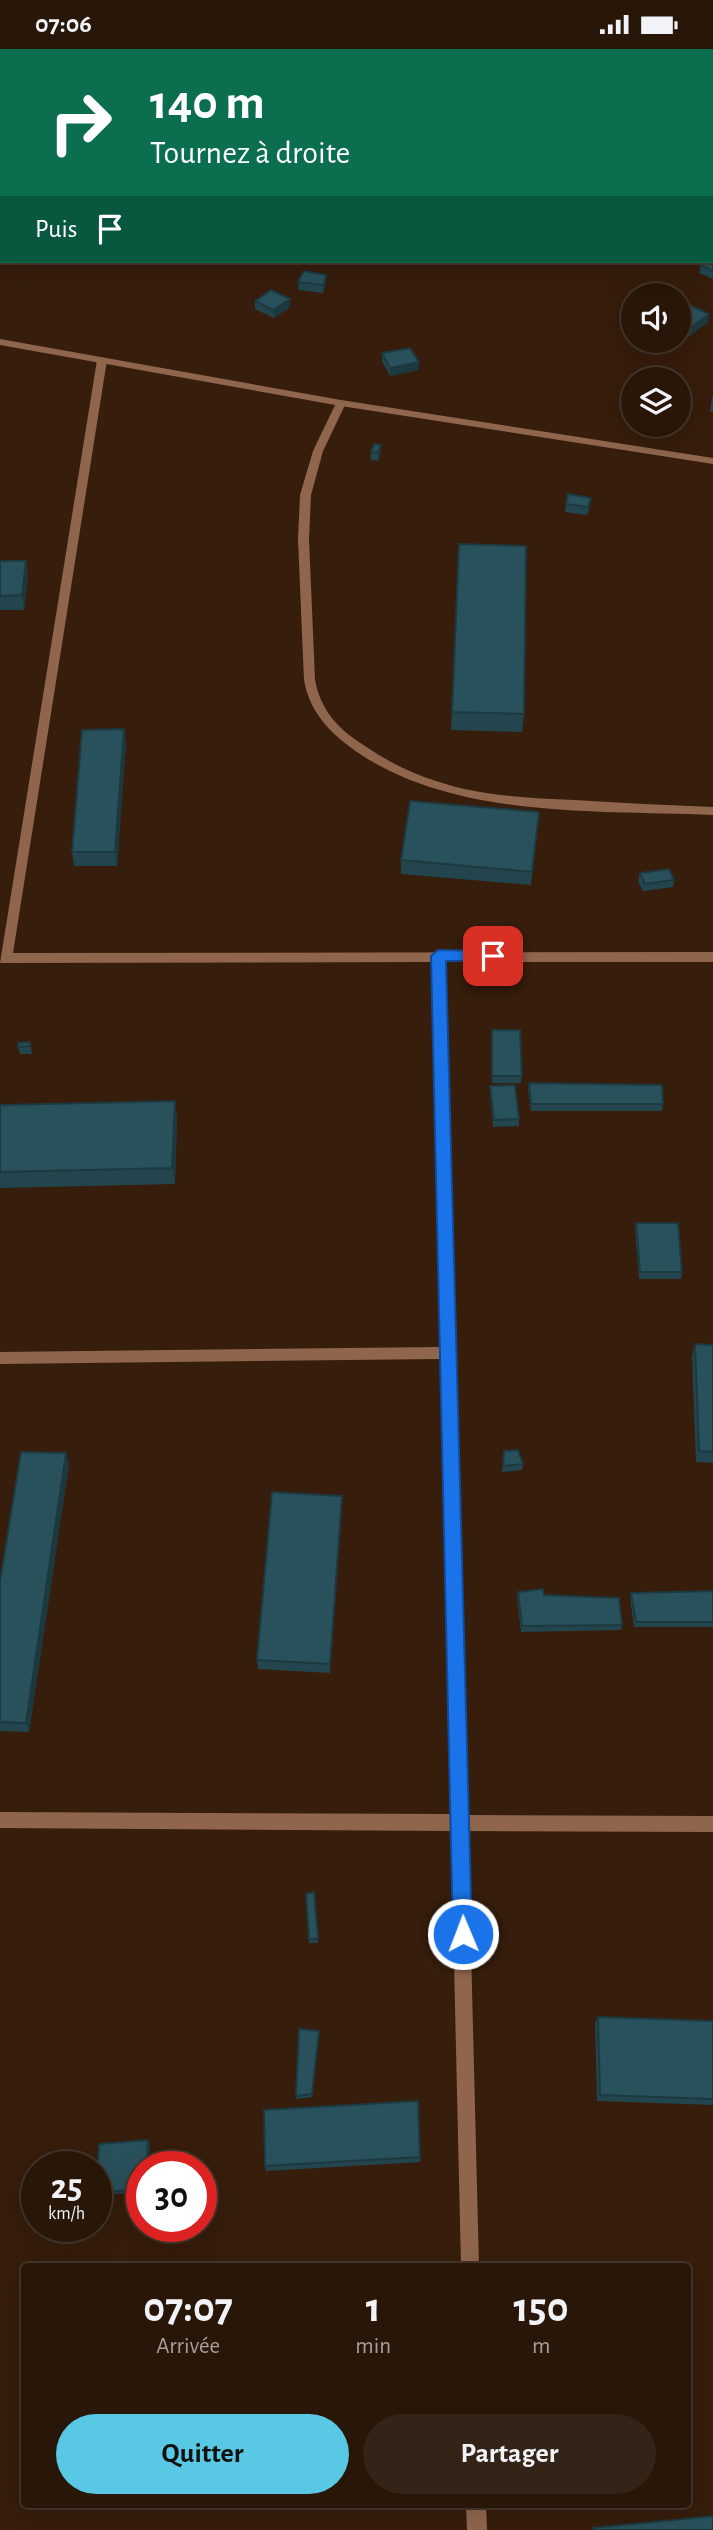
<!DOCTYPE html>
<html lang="fr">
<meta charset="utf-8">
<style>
:root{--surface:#281609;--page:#342317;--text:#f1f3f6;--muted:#a59f9c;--line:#44352a;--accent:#59c8e4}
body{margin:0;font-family:"Alegreya Sans",sans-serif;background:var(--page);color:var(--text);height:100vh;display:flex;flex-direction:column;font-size:26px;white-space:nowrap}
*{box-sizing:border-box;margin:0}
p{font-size:23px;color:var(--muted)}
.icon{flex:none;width:38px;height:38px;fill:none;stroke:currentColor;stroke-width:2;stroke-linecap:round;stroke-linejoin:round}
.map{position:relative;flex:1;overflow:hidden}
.details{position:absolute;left:21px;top:2214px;width:670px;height:245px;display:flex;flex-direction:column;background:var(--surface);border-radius:7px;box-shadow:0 7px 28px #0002,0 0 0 2px var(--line)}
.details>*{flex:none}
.top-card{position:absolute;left:0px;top:0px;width:714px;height:214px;box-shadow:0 7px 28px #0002,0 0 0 2px var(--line);background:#0b6e4f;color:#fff;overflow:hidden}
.tools{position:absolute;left:621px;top:234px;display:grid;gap:14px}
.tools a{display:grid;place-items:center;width:70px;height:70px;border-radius:50%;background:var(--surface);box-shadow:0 7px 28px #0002,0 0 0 2px var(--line);font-size:35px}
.speed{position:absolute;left:21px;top:2102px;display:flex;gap:14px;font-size:35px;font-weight:700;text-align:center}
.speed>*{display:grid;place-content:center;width:91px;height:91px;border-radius:50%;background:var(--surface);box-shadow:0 7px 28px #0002,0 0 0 2px var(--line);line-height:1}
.speed small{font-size:18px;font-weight:400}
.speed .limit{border:10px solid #d22;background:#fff;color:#111}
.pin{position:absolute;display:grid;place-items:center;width:60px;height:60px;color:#fff;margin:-30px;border-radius:14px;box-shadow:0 4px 10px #0006}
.me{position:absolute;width:77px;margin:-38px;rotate:359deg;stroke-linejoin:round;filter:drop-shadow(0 0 5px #0008)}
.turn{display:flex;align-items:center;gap:24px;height:147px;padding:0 35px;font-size:32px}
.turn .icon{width:91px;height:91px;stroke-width:2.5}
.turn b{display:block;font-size:49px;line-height:60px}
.then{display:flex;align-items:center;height:66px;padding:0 35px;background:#0003;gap:14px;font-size:26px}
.eta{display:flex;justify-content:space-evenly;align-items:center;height:119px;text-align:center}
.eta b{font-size:42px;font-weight:700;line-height:49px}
.action{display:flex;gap:14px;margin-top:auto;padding:14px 35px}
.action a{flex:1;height:80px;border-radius:42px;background:var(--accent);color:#111;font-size:28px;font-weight:700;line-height:80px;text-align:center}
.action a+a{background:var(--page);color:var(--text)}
.status{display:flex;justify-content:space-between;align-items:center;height:49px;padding:0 35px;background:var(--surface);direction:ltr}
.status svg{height:19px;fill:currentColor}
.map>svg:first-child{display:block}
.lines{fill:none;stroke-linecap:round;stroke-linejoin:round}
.service{fill:#8f664c;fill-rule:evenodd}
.minor{fill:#8f664c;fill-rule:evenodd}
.tertiary{fill:#8f664c;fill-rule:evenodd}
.wall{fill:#23464e}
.shaded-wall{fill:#1d3940}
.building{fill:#29515b;stroke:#1d3940;stroke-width:2}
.route{fill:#1a73e8;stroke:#114b97;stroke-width:2}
</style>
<div class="status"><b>07:06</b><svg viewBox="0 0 49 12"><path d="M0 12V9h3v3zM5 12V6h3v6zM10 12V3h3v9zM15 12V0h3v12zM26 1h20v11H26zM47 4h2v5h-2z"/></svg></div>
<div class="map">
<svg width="713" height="2481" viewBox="0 0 713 2481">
<rect width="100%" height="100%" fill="#361d0c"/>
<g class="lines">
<!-- service -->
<path class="service" d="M 341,351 L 346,354 L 323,402 L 311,446 L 309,490 L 315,631 C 321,662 338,680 365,697 C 387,712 410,724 436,732 C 480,747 528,749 574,751 C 620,754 667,756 713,758 L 713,766 C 599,761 458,770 360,705 C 332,686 310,665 304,631 L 298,490 L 300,446 L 313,402 L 336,354 Z"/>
<!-- minor -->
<path class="minor" d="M 124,0 L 134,0 L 123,2 Z
M 2,75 L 2,81 L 0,82 L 0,76 Z
M 102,308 L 107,311 L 13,904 L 713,903 L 713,913 L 444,913 L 467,1766 L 713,1767 L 713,1783 L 468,1782 L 479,2217 L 461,2217 L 451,1782 L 0,1779 L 0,1763 L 451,1765 L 441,1310 L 0,1315 L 0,1303 L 440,1298 L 432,913 L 0,914 L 97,311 Z
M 466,2455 L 486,2455 L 487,2481 L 467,2481 Z"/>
<!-- tertiary -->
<path class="tertiary" d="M 0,290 L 341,351 L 713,409 L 713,415 L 341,357 L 0,296 Z"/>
</g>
<!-- wall -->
<path class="wall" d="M 713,207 L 713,230 L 699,224 L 701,216 Z
M 298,233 L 326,233 L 323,244 L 299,241 Z
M 679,251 L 708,273 L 688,288 L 679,284 Z
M 255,252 L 290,258 L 274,269 L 255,260 Z
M 382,304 L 419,321 L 390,327 L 382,312 Z
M 712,348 L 713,348 L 713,363 L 710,363 Z
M 371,403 L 381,403 L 378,412 L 371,411 Z
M 566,455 L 590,456 L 587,466 L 565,463 Z
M 459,495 L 524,665 L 522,683 L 451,681 Z
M 0,512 L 28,526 L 24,561 L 0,561 Z
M 124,680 L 126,694 L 117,817 L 74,817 L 72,803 Z
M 539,763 L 531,836 L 401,825 L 401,811 Z
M 640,824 L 674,831 L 673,838 L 643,842 L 638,832 Z
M 492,981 L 522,1027 L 521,1034 L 492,1034 Z
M 30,993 L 32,1005 L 20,1005 L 18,998 Z
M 529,1034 L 663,1055 L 662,1062 L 531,1062 L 528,1041 Z
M 490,1037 L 519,1070 L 519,1077 L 493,1078 L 490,1044 Z
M 175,1052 L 177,1069 L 175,1135 L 0,1139 L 0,1056 Z
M 636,1174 L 682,1223 L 681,1230 L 639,1230 L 635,1181 Z
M 695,1295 L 713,1296 L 713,1414 L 696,1413 L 692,1307 Z
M 504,1402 L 523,1415 L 522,1421 L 502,1423 Z
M 69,1415 L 29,1683 L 0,1682 L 0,1532 Z
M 342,1457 L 330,1624 L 258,1620 L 257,1611 Z
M 713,1542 L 713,1578 L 634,1578 L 630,1549 L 631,1544 Z
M 518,1543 L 544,1546 L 622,1576 L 621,1581 L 521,1583 L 517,1549 Z
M 314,1843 L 318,1894 L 309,1894 L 306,1845 Z
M 598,1968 L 713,1972 L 713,2056 L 597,2052 L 595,1974 Z
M 319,1982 L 312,2048 L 296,2050 L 296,2047 Z
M 148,2091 L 150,2094 L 148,2118 L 142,2118 L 142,2143 L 97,2146 L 96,2144 L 96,2137 Z
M 420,2108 L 420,2113 L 266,2122 L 265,2117 Z"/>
<!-- shaded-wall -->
<path class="shaded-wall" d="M 326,226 L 326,233 L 323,244 L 323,236 Z
M 290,250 L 290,258 L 274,269 L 273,261 Z
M 709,265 L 708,273 L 688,288 L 689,280 Z
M 419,313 L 419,321 L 390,327 L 390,319 Z
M 381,396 L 381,403 L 378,412 L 378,404 Z
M 26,512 L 28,526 L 24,561 L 22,546 Z
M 124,680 L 126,694 L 117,817 L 115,803 Z
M 175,1052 L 177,1069 L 175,1135 L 172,1119 Z
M 66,1404 L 69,1415 L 29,1683 L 26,1674 Z
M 342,1447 L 342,1457 L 330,1624 L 330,1615 Z
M 148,2091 L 150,2094 L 148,2118 L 147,2118 Z"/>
<!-- building -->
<path class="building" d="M 451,0 L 633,0 L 640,2 L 449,2 Z
M 712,33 L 713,33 L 712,99 Z
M 712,207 L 713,207 L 713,222 L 701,216 L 706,212 L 712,212 Z
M 304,222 L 326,226 L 323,236 L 298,233 Z
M 271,241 L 290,250 L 273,261 L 255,252 Z
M 679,251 L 709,265 L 689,280 L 679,276 Z
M 410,299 L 419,313 L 390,319 L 382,304 Z
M 374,395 L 381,396 L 378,404 L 371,403 Z
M 568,445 L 591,449 L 588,458 L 566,455 Z
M 459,495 L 526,497 L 524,665 L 452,663 Z
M 0,512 L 26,512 L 22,546 L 0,547 Z
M 124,680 L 115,803 L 72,803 L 82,681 Z
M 410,752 L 539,763 L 532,823 L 401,811 Z
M 669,820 L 674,831 L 645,835 L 640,824 Z
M 492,981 L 520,981 L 522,1027 L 492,1027 Z
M 30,993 L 30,997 L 18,998 L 18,994 Z
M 529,1034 L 662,1036 L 663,1055 L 531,1055 Z
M 515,1036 L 519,1070 L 494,1071 L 490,1037 Z
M 175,1052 L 172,1119 L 0,1123 L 0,1056 Z
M 636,1174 L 678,1174 L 682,1223 L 640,1223 Z
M 695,1295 L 713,1296 L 713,1403 L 699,1402 Z
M 518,1401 L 523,1415 L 503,1417 L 504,1402 Z
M 21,1403 L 66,1404 L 26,1674 L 0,1673 L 0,1532 Z
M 272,1443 L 342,1447 L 330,1615 L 257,1611 Z
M 543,1540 L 544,1546 L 619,1549 L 622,1576 L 522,1577 L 518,1543 Z
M 713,1542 L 713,1573 L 636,1573 L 631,1544 Z
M 314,1843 L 318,1890 L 309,1890 L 306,1845 Z
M 598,1968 L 713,1972 L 713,2050 L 600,2046 Z
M 299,1980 L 319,1982 L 312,2045 L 296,2047 Z
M 418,2052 L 420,2108 L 265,2117 L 264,2061 Z
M 148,2091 L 147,2118 L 142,2118 L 142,2140 L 96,2144 L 99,2095 Z
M 713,2467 L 713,2481 L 593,2481 L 593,2479 Z"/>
<!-- route -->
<path class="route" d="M 438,901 L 493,902 L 500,907 L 493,912 L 446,912 L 472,1885 L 469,1891 L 463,1894 L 456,1891 L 453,1885 L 431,907 Z"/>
</svg>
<div class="tools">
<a><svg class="icon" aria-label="sound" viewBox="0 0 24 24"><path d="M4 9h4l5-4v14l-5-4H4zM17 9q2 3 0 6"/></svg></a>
<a><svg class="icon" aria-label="layers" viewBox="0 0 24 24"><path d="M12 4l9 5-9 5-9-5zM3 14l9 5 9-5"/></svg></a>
</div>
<div class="speed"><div>25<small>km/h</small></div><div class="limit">30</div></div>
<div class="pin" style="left:493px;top:907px;background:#d93025"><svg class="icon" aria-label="arrive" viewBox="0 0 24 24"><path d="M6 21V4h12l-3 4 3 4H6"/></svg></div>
<svg class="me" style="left:463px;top:1885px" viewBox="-20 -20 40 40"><circle r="17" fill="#1a73e8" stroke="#fff" stroke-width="3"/><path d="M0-11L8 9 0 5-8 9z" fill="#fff"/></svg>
<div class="top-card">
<div class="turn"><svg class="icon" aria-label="right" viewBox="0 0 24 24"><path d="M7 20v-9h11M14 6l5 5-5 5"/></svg><div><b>140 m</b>Tournez à droite</div></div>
<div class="then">Puis<svg class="icon" aria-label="arrive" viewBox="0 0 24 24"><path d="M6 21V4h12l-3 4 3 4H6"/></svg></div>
</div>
<section class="details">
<div class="eta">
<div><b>07:07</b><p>Arrivée</p></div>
<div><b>1</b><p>min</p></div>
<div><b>150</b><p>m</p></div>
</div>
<div class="action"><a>Quitter</a><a>Partager</a></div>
</section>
</div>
